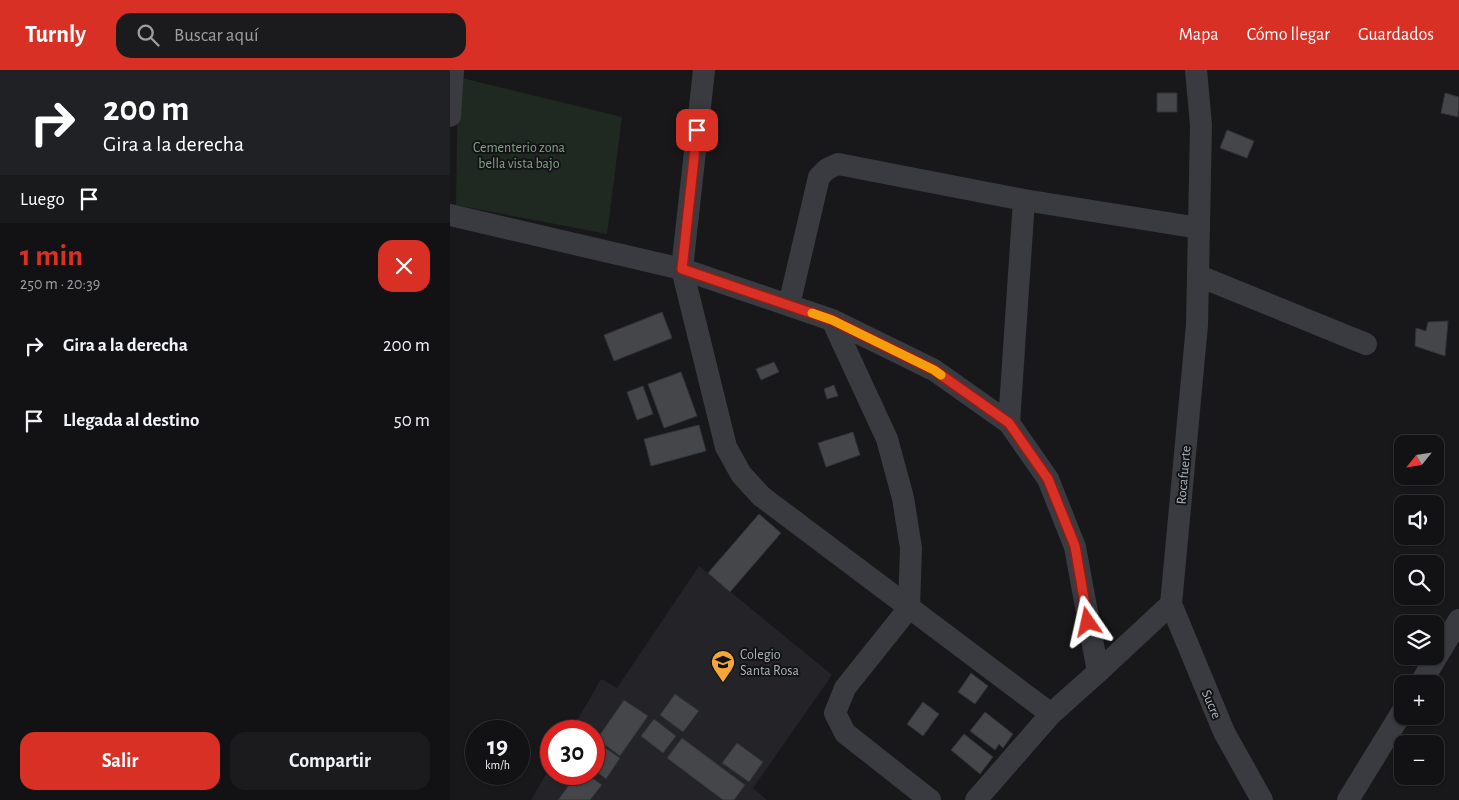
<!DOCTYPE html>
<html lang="es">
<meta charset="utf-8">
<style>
:root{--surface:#121214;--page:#1b1b1d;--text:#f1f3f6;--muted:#9c9ea0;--line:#313234;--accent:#d93025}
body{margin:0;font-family:"Alegreya Sans",sans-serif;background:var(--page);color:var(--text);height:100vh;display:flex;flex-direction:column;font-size:19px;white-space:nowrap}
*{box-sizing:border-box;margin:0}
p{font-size:16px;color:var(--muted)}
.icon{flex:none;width:28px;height:28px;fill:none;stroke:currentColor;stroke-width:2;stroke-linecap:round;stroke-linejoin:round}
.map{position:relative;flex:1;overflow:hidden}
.panel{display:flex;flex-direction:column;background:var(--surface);width:450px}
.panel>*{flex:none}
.hud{background:#202124;color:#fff;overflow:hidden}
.needle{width:32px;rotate:240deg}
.tools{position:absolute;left:944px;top:365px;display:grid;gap:10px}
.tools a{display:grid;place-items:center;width:50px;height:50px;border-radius:10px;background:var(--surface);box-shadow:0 1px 4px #0004,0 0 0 1px var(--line);font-size:25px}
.speed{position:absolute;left:15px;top:650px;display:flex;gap:10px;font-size:25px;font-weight:700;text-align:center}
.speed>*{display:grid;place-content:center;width:65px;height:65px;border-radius:50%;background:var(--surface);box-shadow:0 1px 4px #0004,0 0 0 1px var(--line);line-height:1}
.speed small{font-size:12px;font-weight:400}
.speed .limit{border:8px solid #d22;background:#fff;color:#111}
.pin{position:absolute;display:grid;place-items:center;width:42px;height:42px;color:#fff;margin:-21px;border-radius:10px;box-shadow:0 2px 8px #0006}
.me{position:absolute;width:55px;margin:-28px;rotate:349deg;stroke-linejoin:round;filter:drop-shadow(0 0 4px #0008)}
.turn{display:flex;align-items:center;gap:18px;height:105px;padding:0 20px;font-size:22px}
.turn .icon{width:65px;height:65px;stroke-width:2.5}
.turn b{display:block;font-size:35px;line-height:42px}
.then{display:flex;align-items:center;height:48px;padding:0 20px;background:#0003;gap:10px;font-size:19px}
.round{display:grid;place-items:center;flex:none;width:52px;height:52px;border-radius:15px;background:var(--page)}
.overview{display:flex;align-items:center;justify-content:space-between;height:85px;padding:0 20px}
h1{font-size:30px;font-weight:700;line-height:38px;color:var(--accent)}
.cta{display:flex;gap:10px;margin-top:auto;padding:10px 20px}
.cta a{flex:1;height:58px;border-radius:15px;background:var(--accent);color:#fff;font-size:20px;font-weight:700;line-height:58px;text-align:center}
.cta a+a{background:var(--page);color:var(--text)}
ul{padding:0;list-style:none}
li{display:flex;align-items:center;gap:15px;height:75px;padding:0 20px}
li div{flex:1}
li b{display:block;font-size:19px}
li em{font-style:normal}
header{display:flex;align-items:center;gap:30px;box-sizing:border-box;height:70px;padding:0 25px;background:var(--accent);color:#fff}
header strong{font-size:24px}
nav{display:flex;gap:28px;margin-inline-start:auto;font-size:18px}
.search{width:350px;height:45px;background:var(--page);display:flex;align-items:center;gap:12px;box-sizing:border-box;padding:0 18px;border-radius:15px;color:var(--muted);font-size:19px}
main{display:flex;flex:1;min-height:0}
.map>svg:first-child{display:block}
.built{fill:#242428}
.green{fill:#202921}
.building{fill:#44464a;stroke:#323337}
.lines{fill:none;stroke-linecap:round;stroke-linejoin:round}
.minor{stroke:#393b40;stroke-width:22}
.route-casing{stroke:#8d1f18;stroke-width:12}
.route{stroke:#d93025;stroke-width:9}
.slow{stroke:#f59e0b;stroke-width:9}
.labels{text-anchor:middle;stroke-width:4;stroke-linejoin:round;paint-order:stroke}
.park-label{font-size:14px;fill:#82a581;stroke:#131316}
.street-label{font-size:14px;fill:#aab1ba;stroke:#131316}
.poi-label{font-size:14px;fill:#aab1ba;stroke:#131316;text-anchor:start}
</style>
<header>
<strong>Turnly</strong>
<div class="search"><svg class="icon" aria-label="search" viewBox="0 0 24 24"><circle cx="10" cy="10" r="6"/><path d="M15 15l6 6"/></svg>Buscar aquí</div>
<nav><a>Mapa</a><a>Cómo llegar</a><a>Guardados</a></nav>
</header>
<main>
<section class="panel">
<div class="hud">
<div class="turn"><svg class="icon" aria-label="right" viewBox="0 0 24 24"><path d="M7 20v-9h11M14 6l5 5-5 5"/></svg><div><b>200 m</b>Gira a la derecha</div></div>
<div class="then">Luego<svg class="icon" aria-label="arrive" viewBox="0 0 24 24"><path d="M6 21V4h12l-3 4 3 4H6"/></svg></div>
</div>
<div class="overview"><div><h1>1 min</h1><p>250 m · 20:39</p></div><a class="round" style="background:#d93025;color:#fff"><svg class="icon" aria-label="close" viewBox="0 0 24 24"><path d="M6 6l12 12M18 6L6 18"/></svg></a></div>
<ul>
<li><svg class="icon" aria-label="right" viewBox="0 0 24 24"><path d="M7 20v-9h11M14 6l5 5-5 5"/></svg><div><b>Gira a la derecha</b></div><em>200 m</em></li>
<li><svg class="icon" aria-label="arrive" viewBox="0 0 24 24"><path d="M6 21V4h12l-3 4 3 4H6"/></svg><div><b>Llegada al destino</b></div><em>50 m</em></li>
</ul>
<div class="cta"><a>Salir</a><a>Compartir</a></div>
</section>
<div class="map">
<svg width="1009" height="730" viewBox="0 0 1009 730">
<rect width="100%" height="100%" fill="#18181a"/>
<!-- built -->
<path class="built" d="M 249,496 L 382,605 L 303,718 L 317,730 L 81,730 L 101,695 L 101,704 L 144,704 L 144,661 L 121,661 L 151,609 L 167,618 Z"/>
<!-- green -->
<path class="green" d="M 8,7 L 172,47 L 157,164 L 6,135 Z"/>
<!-- building -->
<path class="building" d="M 707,23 L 727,23 L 727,42 L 707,42 Z
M 995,23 L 1009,27 L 1008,47 L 991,43 Z
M 777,60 L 804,71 L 797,88 L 770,78 Z
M 212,242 L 222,268 L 164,291 L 154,265 Z
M 998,251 L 995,286 L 965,276 L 966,258 L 976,261 L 978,252 Z
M 324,292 L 329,302 L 311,310 L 306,299 Z
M 231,302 L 247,346 L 214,358 L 198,314 Z
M 384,315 L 388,326 L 377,329 L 374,319 Z
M 193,316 L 203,344 L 187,350 L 177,322 Z
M 249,355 L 256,381 L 201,396 L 194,369 Z
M 403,362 L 410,385 L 376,397 L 368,373 Z
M 309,444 L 331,463 L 280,522 L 258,503 Z
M 521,603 L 538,616 L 525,634 L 508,622 Z
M 225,624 L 249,641 L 233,662 L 210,645 Z
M 174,630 L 198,646 L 170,686 L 147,669 Z
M 473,632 L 489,644 L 473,666 L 457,654 Z
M 535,642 L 563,664 L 553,678 L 549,674 L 545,680 L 520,661 Z
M 204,649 L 226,666 L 213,683 L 191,666 Z
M 514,664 L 543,687 L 530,704 L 501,680 Z
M 232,668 L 295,715 L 284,730 L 273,730 L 217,688 Z
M 148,673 L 170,688 L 156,709 L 144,700 L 144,678 Z
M 287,673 L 313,692 L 299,712 L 272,693 Z
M 127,704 L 137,704 L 152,715 L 140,730 L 108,730 Z"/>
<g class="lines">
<!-- minor -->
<path class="minor" d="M 254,0 L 232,199 L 276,377 L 291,404 L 311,426 L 601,644
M 0,46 L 3,0
M 0,145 L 232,199 L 382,250 L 484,300 L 559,353 L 598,409 L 625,477 L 648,602
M 749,206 L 916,274
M 339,235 L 369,107 L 377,99 L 388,94 L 574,130 L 749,158
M 382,250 L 437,369 L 453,428 L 461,478 L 459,538 L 395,618 L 385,643 L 395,663 L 480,730
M 559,353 L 574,130
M 721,534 L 774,662 L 812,730
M 970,614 L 1009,550
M 526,730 L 601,644 L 648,602 L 721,534 L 747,255 L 751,55 L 746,0
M 898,730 L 952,642"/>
</g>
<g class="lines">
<!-- route casing -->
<g class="route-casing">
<path id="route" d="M 247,60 L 232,199 L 382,250 L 484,300 L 559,353 L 598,409 L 625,476 L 638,552"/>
</g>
<!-- route -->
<use href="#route" class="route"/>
<!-- slow -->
<path class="slow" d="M 362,243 L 382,250 L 484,300 L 491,305"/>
</g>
<!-- icons -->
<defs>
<g id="school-pin" transform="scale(1.25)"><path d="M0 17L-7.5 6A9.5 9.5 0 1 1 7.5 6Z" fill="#f5a636" stroke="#131316"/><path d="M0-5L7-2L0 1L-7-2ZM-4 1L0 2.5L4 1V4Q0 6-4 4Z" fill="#111"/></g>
</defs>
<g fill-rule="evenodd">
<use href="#school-pin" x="273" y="592"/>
</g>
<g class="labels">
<!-- park labels -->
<g class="park-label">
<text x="69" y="82">Cementerio zona<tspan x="69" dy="16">bella vista bajo</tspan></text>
</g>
<!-- street labels -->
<g class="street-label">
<text transform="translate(733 405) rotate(-85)" y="5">Rocafuerte</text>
<text transform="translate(762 634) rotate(67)" y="5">Sucre</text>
</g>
<!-- poi labels -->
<g class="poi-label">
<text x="290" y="589">Colegio<tspan x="290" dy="16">Santa Rosa</tspan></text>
</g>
</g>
</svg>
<div class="tools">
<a><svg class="needle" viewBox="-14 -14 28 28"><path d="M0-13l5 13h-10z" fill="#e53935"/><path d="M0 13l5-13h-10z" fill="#9c9ea0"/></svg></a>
<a><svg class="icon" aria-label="sound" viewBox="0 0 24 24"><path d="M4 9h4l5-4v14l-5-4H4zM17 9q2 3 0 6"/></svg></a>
<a><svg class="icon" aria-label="search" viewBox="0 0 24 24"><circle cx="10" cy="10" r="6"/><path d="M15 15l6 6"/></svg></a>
<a><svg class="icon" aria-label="layers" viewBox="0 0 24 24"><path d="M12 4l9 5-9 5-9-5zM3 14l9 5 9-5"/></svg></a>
<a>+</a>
<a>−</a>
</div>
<div class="speed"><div>19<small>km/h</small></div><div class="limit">30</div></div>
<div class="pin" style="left:247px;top:60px;background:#d93025"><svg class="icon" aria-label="arrive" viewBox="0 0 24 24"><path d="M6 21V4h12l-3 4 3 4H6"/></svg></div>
<svg class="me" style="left:638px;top:552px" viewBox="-20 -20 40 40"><path d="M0-17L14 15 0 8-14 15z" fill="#d93025" stroke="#fff" stroke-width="4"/></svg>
</div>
</main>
